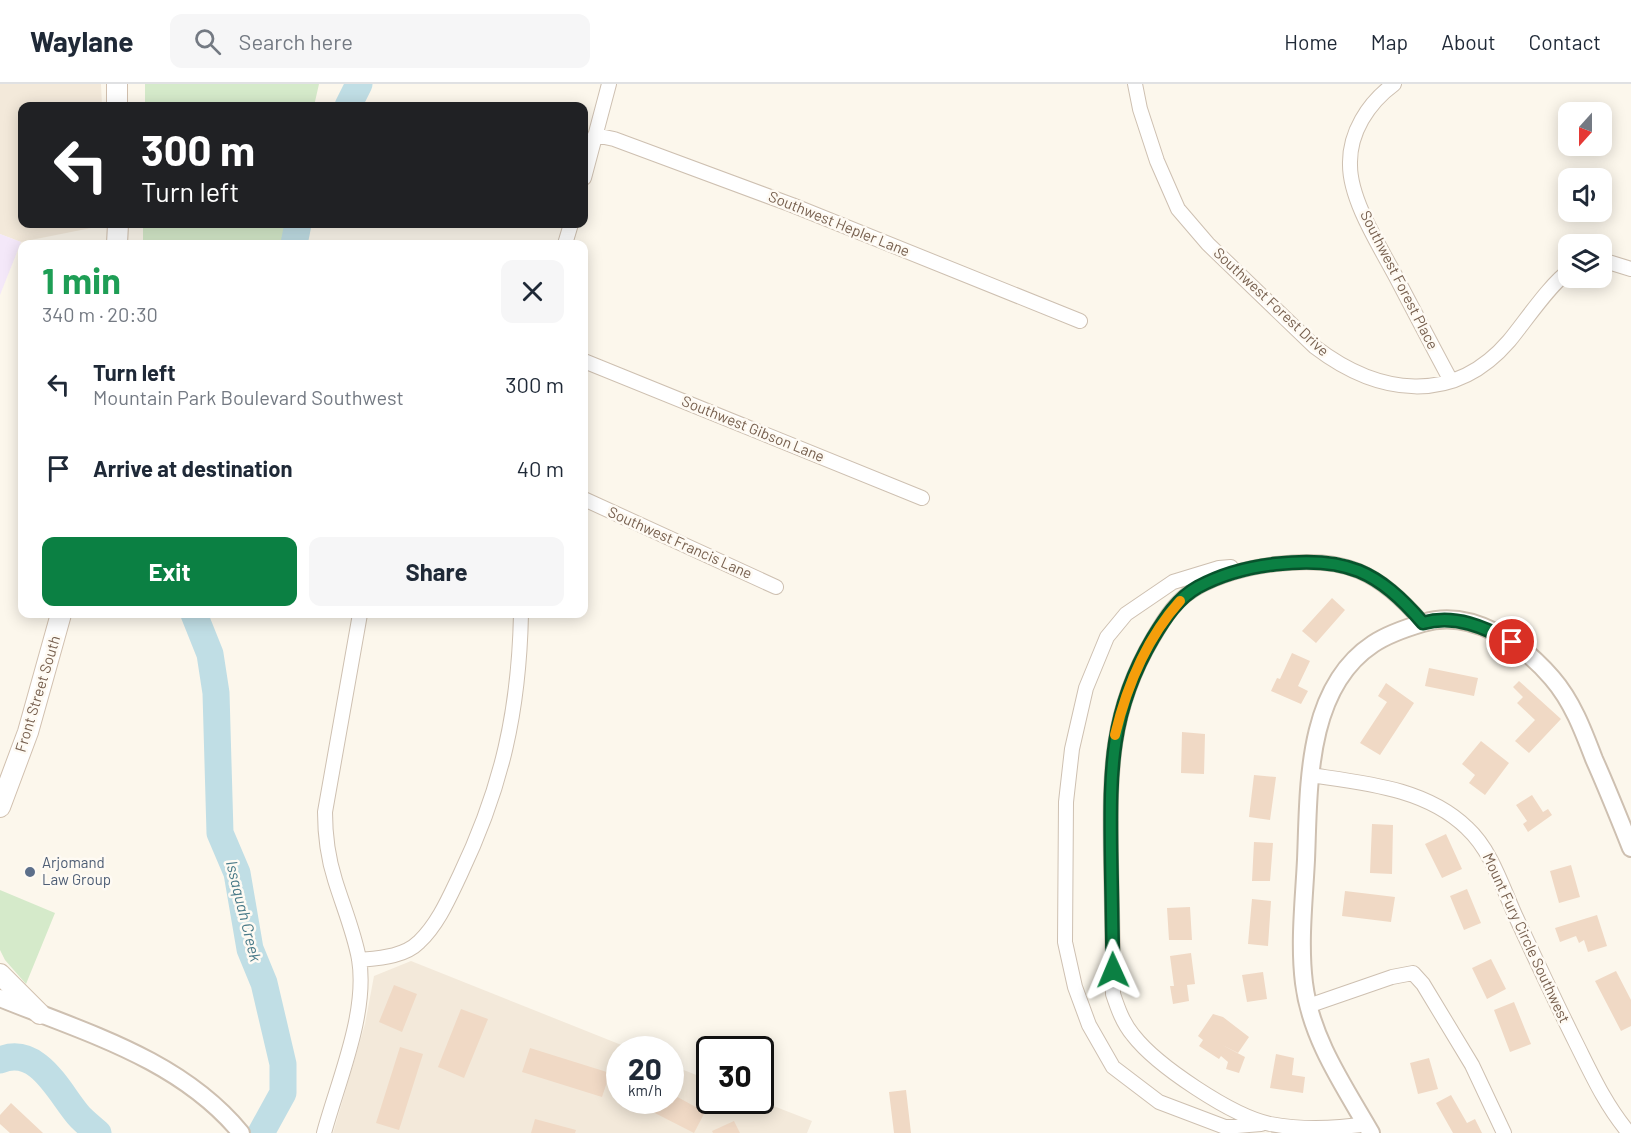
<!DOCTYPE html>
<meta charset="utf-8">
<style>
:root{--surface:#fff;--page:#f6f6f7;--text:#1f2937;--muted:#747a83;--line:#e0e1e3;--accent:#0b8043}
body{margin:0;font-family:Barlow,sans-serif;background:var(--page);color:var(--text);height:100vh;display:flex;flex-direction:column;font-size:22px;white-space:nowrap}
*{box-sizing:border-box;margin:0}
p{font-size:20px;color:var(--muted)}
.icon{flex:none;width:33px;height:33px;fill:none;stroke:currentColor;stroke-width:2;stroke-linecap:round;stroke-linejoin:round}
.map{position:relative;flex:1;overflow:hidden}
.side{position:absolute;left:18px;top:156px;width:570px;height:378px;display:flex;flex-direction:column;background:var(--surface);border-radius:12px;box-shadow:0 3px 15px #0003}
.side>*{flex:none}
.top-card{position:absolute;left:18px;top:18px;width:570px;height:126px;border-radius:12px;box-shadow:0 3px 15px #0003;background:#202124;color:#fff;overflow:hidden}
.needle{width:39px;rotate:201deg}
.fabs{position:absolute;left:1558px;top:18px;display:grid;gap:12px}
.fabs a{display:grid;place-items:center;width:54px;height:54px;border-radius:12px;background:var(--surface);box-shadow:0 3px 15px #0003;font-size:30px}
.speed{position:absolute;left:606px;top:952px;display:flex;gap:12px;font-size:30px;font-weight:700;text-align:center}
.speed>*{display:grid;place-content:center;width:78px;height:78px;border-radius:50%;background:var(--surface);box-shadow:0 3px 15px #0003;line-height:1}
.speed small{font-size:15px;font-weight:400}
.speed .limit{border:3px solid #111;border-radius:9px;background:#fff;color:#111}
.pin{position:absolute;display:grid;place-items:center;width:51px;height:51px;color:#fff;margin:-26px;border:3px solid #fff;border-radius:50%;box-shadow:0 2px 6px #0007}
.me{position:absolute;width:66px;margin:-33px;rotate:359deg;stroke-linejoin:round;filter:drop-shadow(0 0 4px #0008)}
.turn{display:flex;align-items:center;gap:21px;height:126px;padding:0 24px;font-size:27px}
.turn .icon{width:78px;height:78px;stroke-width:2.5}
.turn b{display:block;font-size:42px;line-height:51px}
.round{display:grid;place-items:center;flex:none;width:63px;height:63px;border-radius:12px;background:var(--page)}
.head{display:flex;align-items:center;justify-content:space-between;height:102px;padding:0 24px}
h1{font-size:36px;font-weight:700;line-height:45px;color:#1e9e55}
.button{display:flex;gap:12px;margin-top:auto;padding:12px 24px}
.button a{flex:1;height:69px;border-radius:12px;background:var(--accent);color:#fff;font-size:24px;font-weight:700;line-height:69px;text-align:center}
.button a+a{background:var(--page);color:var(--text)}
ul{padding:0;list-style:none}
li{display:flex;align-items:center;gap:18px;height:84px;padding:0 24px}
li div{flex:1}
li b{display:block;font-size:22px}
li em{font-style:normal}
header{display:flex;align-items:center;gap:36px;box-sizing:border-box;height:84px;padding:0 30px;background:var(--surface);border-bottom:2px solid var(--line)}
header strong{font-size:28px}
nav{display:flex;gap:33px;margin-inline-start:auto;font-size:21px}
.search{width:420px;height:54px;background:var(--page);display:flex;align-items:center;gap:15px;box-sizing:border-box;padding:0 21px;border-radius:12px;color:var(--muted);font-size:22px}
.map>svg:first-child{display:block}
.residential{fill:#f3e9da}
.education{fill:#f4e8f9}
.green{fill:#d5eaca}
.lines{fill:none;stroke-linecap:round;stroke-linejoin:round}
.river{stroke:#c0dee5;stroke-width:27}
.building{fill:#f0d9c5}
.minor-casing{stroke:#cec0b1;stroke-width:16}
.tertiary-casing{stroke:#cec0b1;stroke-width:20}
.secondary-casing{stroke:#d1c0af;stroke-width:22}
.minor{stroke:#fff;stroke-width:14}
.tertiary{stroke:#fff;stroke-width:16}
.secondary{stroke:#fff;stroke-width:20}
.route-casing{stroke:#07532c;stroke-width:15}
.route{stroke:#0b8043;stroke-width:10}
.slow{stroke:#f59e0b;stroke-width:10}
.service-dot{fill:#5c6f8a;stroke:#fefaf3;stroke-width:2}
.labels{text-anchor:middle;stroke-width:5;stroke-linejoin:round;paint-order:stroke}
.street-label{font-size:15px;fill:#77604f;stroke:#fefaf3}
.service-label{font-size:15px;fill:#4e5e75;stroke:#fefaf3;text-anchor:start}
.water-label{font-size:16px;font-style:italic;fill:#497a88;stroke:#fefaf3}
</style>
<header>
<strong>Waylane</strong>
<div class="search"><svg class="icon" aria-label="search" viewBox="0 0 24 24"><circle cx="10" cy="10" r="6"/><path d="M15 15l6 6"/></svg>Search here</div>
<nav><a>Home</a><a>Map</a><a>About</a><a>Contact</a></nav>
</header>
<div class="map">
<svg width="1631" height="1049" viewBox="0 0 1631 1049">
<rect width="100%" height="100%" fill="#fcf7ec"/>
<!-- residential -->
<path class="residential" d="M 0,0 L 101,0 L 102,22 L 22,22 L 22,140 L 96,140 L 96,143 L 21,158 L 0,150 Z
M 411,877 L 634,966 L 620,966 L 620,1017 L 670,1017 L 671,981 L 709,996 L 710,1017 L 761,1017 L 812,1037 L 807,1049 L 333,1049 L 365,940 L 374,892 Z"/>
<!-- education -->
<path class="education" d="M 0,150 L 21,158 L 0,211 Z"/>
<!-- green -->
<path class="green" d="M 145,0 L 319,0 L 314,22 L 145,22 Z
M 143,140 L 286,140 L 281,160 L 143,160 Z
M 0,806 L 55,829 L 26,900 L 5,876 L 0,866 Z"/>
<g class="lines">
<!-- river -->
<path class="river" d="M 348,22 L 359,0
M 294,160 L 298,140
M 194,530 L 210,570 L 216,609 L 220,749 L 237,789 L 250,865 L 264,899 L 283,980 L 283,1009 L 261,1049
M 0,976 C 39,960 60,1011 80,1033 C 86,1039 92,1044 98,1049"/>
</g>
<!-- building -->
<path class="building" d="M 1332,514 L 1345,526 L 1316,559 L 1302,547 Z
M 1292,569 L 1310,577 L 1298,602 L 1308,607 L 1301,620 L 1271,607 L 1277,594 L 1280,595 Z
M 1429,584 L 1478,594 L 1474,612 L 1425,602 Z
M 1519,597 L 1561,635 L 1529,669 L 1515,657 L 1535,636 L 1517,619 L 1523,613 L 1513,603 Z
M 1386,599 L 1414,619 L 1380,671 L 1360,659 L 1387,618 L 1378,612 Z
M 1182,648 L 1205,650 L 1204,690 L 1181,689 Z
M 1481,657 L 1509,679 L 1485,711 L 1469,699 L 1475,691 L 1462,680 Z
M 1254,691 L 1276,693 L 1270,736 L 1249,733 Z
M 1532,711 L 1543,728 L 1548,725 L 1552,731 L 1528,748 L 1523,740 L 1527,737 L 1516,721 Z
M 1372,740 L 1393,741 L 1392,790 L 1370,789 Z
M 1446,750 L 1462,785 L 1442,794 L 1425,760 Z
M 1254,758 L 1273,759 L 1270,797 L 1252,797 Z
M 1571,781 L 1580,813 L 1559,819 L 1550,787 Z
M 1467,805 L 1481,839 L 1464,846 L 1450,812 Z
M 1345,807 L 1395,813 L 1391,838 L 1342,832 Z
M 1252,815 L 1271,817 L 1268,862 L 1248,860 Z
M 1190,823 L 1192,856 L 1169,856 L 1167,824 Z
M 1597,831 L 1607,862 L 1588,868 L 1584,856 L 1579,859 L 1576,852 L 1560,858 L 1555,844 Z
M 1191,869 L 1195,900 L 1187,901 L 1189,917 L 1173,920 L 1170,902 L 1174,902 L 1170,872 Z
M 1491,875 L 1506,905 L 1487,915 L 1472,884 Z
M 1616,887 L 1631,916 L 1631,942 L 1621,947 L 1595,897 Z
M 1263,888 L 1267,915 L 1247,918 L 1242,891 Z
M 394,901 L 417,910 L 402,948 L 379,938 Z
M 1514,918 L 1531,960 L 1510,968 L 1494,926 Z
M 461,925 L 488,935 L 464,994 L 438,983 Z
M 1213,930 L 1223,933 L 1249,953 L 1238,969 L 1222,961 L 1245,973 L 1239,989 L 1226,985 L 1228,978 L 1221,972 L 1219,975 L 1199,962 L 1203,956 L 1198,952 Z
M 400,963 L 423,970 L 399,1046 L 376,1039 Z
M 530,964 L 610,989 L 602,1013 L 522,988 Z
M 1276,970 L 1294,974 L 1292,991 L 1305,993 L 1303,1009 L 1270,1004 Z
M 1429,974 L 1438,1005 L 1418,1010 L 1410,979 Z
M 906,1006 L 911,1049 L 894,1049 L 889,1008 Z
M 670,1009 L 705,1028 L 694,1049 L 647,1025 L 651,1017 L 670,1017 Z
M 1451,1011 L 1467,1039 L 1475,1035 L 1482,1049 L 1453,1049 L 1436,1019 Z
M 11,1019 L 43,1049 L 10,1049 L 0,1040 L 0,1031 Z
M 535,1035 L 576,1046 L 575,1049 L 531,1049 Z
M 734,1037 L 740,1049 L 713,1049 L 712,1047 Z"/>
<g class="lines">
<!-- minor casing -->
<g class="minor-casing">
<path id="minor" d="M 1135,0 L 1140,25 L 1157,77 L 1178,125 L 1208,160 L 1315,263 C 1378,311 1453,322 1509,257 C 1524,239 1551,199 1569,187
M 1394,0 C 1368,19 1349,49 1350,81 C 1350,116 1379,161 1395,191 C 1414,227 1432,262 1451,297
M 595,51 L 614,55 L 792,121 L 1080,237
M 584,94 L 609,0
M 565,160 L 571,140
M 1602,176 L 1631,185
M 584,277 L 922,414
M 584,415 L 776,503
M 1231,483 L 1219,484 L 1173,498 L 1126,530 L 1107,553 L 1086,604 L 1072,665 L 1066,718 L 1065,858 L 1075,903 L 1089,941 L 1113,983 L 1159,1018 L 1225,1043 L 1261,1040
M 1310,691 C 1364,699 1426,704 1467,744 C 1491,766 1502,802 1515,831 C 1535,874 1555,917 1576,959 C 1592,991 1606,1022 1629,1049
M 359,876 C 379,874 404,873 419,858 C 438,840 449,814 460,791 C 502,703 519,627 521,530
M 1308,922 L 1392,893 L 1413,889 L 1423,900 L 1472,981 L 1504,1049
M 1366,1040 C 1334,1045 1302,1046 1270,1040 C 1232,1032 1157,982 1133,951 C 1123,939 1118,925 1113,910 C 1113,866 1112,822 1111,778 C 1110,693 1108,630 1153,554 C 1162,539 1172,522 1186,511 C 1212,492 1245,484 1276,480 C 1346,472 1377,487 1423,539
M 324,1049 C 338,997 368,929 359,875 C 354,848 343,822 335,796 C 328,774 325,751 325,728 L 360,530"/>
</g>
<!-- tertiary casing -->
<g class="tertiary-casing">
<path id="tertiary" d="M 0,914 C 86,949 180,975 241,1049
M 1371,1049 C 1344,1002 1311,955 1304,899 C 1299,859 1304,816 1306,776 C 1309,705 1305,605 1373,560 C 1388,550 1406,544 1423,539 C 1471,524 1522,559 1552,594 C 1572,617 1583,646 1594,675 C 1607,704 1619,734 1631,764"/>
</g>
<!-- secondary casing -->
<g class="secondary-casing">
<path id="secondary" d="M 117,0 L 117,22
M 117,160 L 118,140
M 0,723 L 28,648 L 61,530
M 0,890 L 40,930"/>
</g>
<!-- minor -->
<use href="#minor" class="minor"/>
<!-- tertiary -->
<use href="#tertiary" class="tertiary"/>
<!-- secondary -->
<use href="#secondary" class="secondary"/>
</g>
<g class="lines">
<!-- route casing -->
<g class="route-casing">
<path id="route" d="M 1113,886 C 1112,847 1112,808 1111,768 C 1110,686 1110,627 1153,554 C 1165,534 1178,514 1198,503 C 1222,490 1249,483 1276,480 C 1346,472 1378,487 1423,539 C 1455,530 1484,543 1512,558"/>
</g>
<!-- route -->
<use href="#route" class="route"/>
<!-- slow -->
<path class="slow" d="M 1115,651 C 1127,601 1146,555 1180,517"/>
</g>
<!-- markers -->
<circle class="service-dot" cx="30" cy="788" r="6"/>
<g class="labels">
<!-- street labels -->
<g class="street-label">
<text transform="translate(839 140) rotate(22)" y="5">Southwest Hepler Lane</text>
<text transform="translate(1399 196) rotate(63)" y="5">Southwest Forest Place</text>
<text transform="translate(1271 218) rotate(43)" y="5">Southwest Forest Drive</text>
<text transform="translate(753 345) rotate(22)" y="5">Southwest Gibson Lane</text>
<text transform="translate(680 459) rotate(24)" y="5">Southwest Francis Lane</text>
<text transform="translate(38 610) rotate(-73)" y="5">Front Street South</text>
<text transform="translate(1526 854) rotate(65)" y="5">Mount Fury Circle Southwest</text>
</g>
<!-- service labels -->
<g class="service-label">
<text x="42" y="784">Arjomand<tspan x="42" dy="17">Law Group</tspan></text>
</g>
<!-- water labels -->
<g class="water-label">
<text transform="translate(244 827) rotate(76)" y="6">Issaquah Creek</text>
</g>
</g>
</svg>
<div class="fabs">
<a><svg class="needle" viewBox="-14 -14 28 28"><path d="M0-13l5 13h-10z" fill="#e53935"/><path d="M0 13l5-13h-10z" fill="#747a83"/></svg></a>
<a><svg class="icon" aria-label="sound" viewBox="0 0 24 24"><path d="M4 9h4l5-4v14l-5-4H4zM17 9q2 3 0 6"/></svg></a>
<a><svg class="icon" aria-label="layers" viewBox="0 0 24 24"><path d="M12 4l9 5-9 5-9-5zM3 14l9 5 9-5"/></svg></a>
</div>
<div class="speed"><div>20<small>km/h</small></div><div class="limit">30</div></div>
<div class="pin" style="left:1512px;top:558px;background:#d93025"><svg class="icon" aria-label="arrive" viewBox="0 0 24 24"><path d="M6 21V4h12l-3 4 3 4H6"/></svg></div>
<svg class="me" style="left:1113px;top:886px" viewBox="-20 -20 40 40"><path d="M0-17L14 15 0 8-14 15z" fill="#0b8043" stroke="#fff" stroke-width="4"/></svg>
<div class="top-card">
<div class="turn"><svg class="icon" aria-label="left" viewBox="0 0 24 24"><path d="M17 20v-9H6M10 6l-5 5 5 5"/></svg><div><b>300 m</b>Turn left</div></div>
</div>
<section class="side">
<div class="head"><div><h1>1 min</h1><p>340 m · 20:30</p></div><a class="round"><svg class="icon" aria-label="close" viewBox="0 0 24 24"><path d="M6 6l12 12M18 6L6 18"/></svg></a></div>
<ul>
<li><svg class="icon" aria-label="left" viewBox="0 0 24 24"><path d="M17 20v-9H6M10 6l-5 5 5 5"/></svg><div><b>Turn left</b><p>Mountain Park Boulevard Southwest</p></div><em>300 m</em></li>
<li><svg class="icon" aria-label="arrive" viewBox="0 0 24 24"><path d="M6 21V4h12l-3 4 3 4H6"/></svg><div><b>Arrive at destination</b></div><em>40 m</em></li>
</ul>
<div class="button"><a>Exit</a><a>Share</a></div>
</section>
</div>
